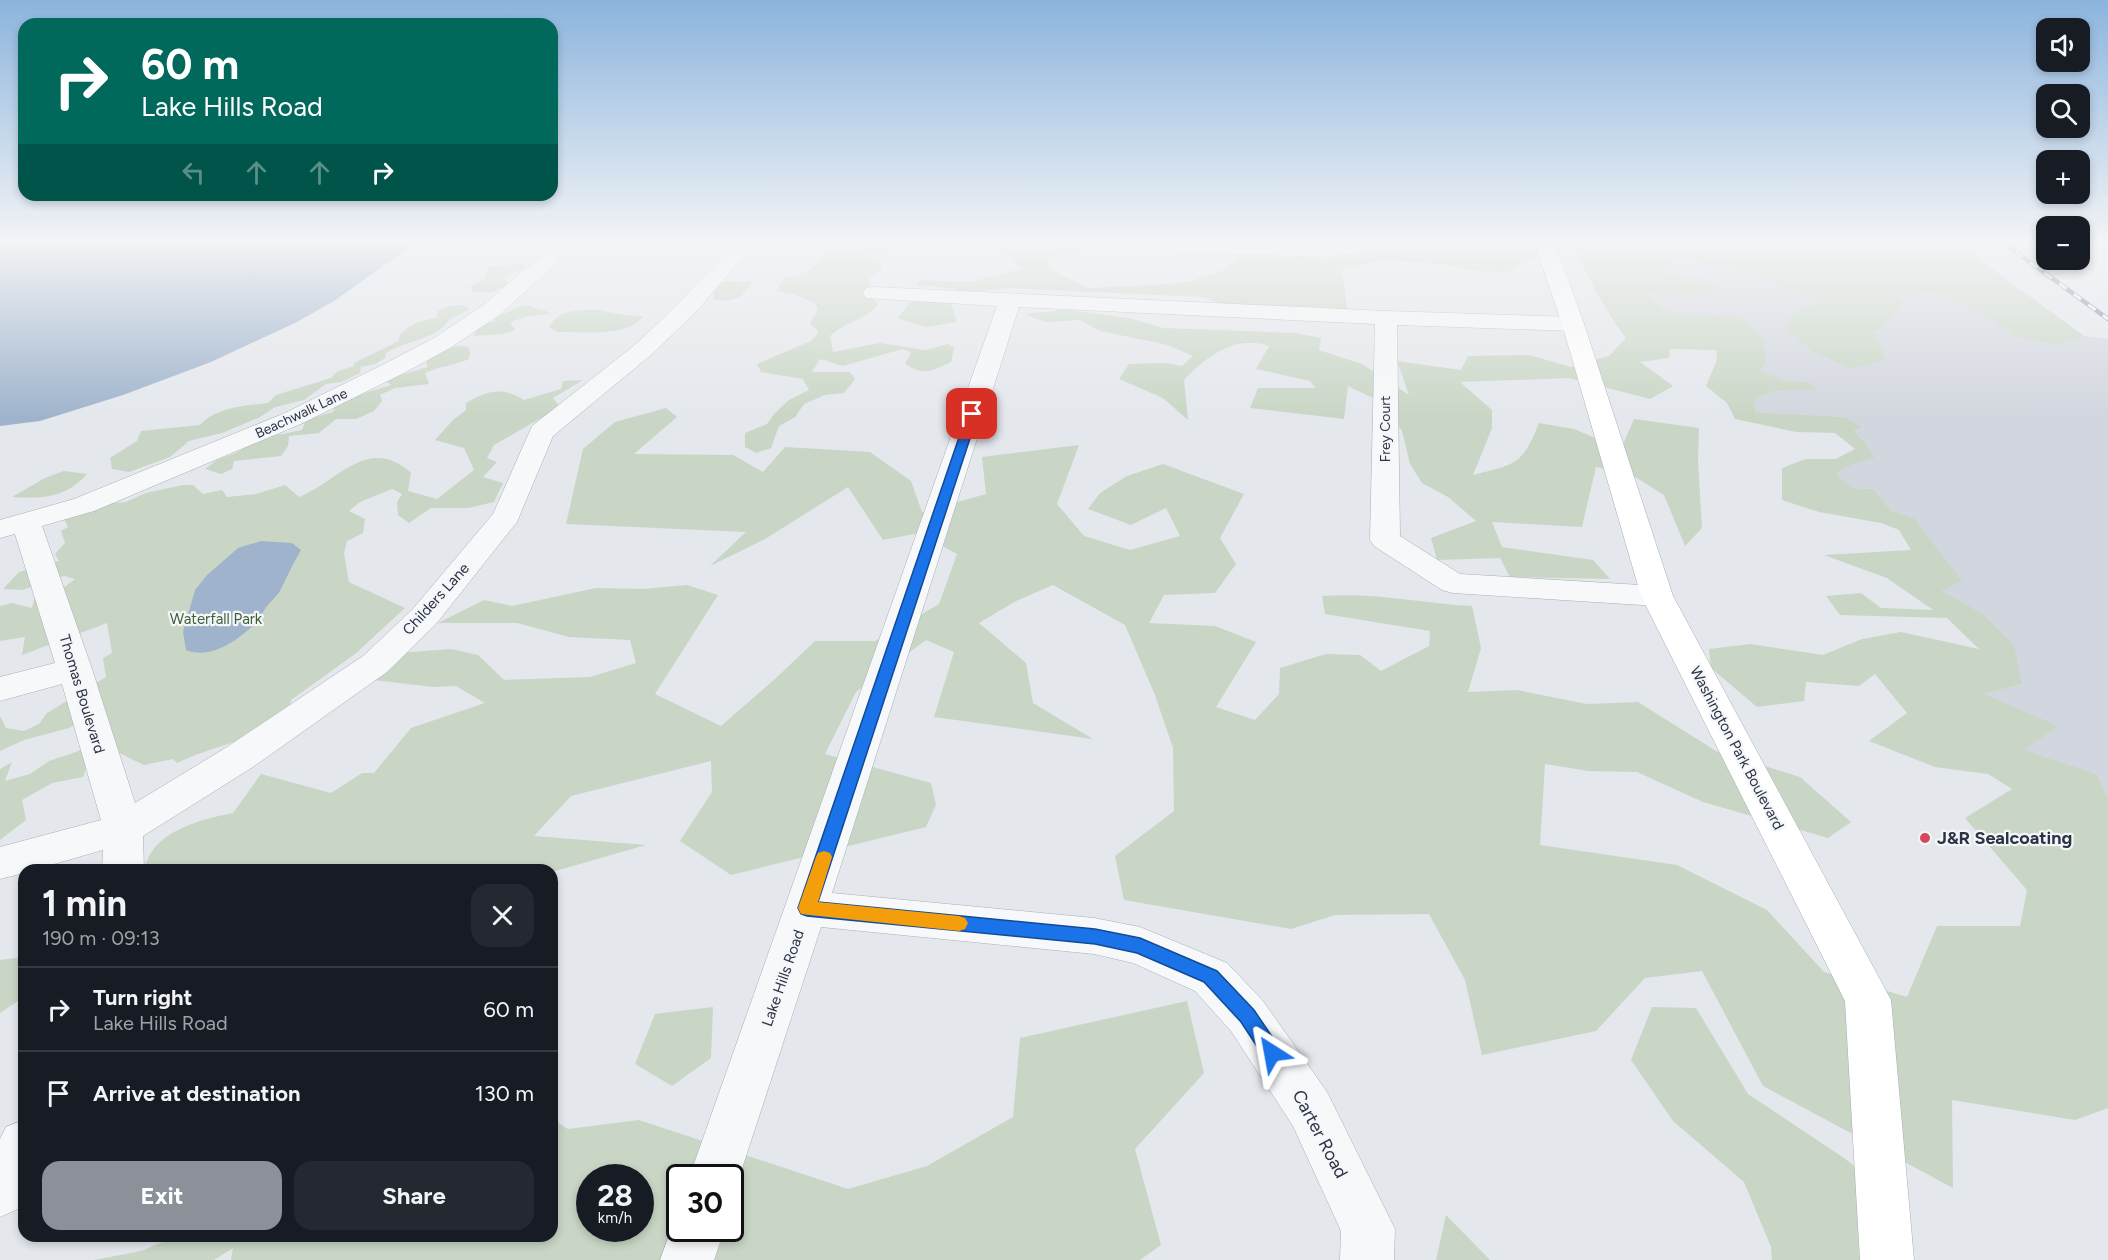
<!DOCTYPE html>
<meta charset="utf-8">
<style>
:root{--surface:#171b24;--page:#242831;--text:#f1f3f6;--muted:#9ea1a6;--line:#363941;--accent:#8c9099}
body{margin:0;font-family:Figtree,sans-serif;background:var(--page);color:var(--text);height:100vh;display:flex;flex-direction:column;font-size:22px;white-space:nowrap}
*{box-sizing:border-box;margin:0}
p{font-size:20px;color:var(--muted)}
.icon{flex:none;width:33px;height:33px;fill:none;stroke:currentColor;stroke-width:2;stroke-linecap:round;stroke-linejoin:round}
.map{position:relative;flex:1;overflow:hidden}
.side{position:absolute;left:18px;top:864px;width:540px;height:378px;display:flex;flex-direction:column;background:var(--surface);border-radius:18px;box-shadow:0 3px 9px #0003}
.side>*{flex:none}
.hud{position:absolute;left:18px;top:18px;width:540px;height:183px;border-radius:18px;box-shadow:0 3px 9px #0003;background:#00695c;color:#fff;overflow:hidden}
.buttons{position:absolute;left:2036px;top:18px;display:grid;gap:12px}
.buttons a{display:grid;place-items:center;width:54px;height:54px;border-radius:12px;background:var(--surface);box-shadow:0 3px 9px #0003;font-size:30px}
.speed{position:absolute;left:576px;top:1164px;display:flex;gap:12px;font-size:30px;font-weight:700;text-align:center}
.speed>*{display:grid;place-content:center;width:78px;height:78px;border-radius:50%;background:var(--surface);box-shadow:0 3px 9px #0003;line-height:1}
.speed small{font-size:15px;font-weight:400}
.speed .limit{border:3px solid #111;border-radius:9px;background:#fff;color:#111}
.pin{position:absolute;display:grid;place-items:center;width:51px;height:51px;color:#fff;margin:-26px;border-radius:12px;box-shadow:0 3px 9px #0006}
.me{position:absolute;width:66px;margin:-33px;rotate:326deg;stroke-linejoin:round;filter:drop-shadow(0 0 4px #0008)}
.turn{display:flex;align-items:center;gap:21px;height:126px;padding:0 24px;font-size:27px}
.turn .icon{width:78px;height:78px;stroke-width:2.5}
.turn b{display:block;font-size:42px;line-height:51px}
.lanes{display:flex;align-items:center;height:57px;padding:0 24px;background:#0003;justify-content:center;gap:30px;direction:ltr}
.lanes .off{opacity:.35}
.round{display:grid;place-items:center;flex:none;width:63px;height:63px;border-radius:18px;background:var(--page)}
.overview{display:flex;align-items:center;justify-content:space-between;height:102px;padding:0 24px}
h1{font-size:36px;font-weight:700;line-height:45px}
.primary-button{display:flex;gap:12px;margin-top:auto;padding:12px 24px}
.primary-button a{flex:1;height:69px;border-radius:18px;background:var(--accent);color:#fff;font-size:24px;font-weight:700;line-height:69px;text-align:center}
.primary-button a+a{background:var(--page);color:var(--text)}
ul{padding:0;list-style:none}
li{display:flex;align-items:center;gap:18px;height:84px;padding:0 24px;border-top:2px solid var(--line)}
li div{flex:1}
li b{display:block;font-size:22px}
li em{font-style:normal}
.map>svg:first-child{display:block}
.built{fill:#d2d6de}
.green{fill:#c9d6c5;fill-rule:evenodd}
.water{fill:#9fb4cc}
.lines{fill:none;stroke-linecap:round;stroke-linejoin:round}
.street-casing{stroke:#a9aeb7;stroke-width:1}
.secondary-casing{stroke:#a9aeb7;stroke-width:1}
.street{fill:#f7f8fa;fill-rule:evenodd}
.secondary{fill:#fff;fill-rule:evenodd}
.rail-casing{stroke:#7d8696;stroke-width:4.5}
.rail{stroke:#f4f6f9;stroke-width:3;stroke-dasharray:9;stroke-linecap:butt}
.route{fill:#1a73e8;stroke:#114b97;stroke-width:1.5}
.slow{fill:#f59e0b}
.poi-dot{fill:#d1495b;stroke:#f4f6f9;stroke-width:2}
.labels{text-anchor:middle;stroke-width:4.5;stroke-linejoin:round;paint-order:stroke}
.far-street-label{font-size:14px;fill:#2b3445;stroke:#f4f6f9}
.street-label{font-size:15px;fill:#2b3445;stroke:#f4f6f9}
.park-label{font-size:15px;fill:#3f6138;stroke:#f4f6f9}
.near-poi-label{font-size:18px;font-weight:bold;fill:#2b3445;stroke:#f4f6f9;text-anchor:start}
.near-street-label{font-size:18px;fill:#2b3445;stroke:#f4f6f9}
</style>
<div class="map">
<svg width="2108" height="1260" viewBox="0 0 2108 1260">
<rect width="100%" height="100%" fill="#e4e7ec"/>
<!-- built -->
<path class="built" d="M 1673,261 L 1714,265 L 1801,292 L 1820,301 L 1792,314 L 1872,331 L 1895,295 L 1931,292 L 1977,310 L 2016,337 L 2058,345 L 2084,336 L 2108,339 L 2108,798 L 2095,774 L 2023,750 L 1983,694 L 2022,684 L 1962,603 L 1942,591 L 1961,581 L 1914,518 L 1892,511 L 1873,489 L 1853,488 L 1836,474 L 1853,464 L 1873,458 L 1867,445 L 1854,431 L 1860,427 L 1845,417 L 1755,412 L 1756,398 L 1780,390 L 1817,390 L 1809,382 L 1783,380 L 1759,370 L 1742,317 L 1669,313 L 1644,293 L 1702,296 L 1667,274 Z"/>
<!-- green -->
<path class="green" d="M 827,241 L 909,241 L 910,245 L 869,255 L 881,262 L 882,268 L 869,279 L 870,295 L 878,304 C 866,320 845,322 830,336 L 833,352 L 880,343 L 926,350 L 948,344 L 954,348 L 951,362 C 931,371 925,376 905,364 L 911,352 L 902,349 L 843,366 L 820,359 L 812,372 L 850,372 L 855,379 L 844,393 L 825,395 L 804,404 L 795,417 L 779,426 L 771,448 L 756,453 L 745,447 L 745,433 L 767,424 L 774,414 L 789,400 L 809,390 L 803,379 L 761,372 L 757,364 L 811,341 L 819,332 L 810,324 L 818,309 L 815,303 L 793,294 L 776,291 L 785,278 C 811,274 815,265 832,247 Z
M 961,241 L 998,241 L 1001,243 L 1089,249 L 1048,258 L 1050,269 L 1088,288 L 1153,285 L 1188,282 L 1223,270 L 1236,258 L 1207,241 L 1527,241 L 1538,256 L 1507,272 L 1476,271 L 1445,265 L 1384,260 L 1342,270 L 1347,309 L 1267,310 L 1230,307 L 1202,297 L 1007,288 L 976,292 L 951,303 L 957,322 L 925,327 L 897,318 L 910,303 L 957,289 L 917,285 L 919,280 L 971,282 L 1021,269 L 1003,250 L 965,249 Z
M 1569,241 L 1954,241 L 2084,336 L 2058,345 L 2016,337 L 1977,310 L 1931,292 L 1896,295 L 1902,304 L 1884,327 L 1872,331 L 1886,359 L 1852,369 L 1812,351 L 1786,329 L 1792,314 L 1819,301 L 1801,292 L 1714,265 L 1673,261 L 1667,274 L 1693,275 L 1720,290 L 1702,296 L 1645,293 L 1669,313 L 1742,317 L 1764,341 L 1766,363 L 1759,370 L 1783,380 L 1809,382 L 1818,390 L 1780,390 L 1756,398 L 1755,412 L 1845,417 L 1861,427 L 1854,431 L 1867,445 L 1874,458 L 1853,464 L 1836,474 L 1853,488 L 1873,489 L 1892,511 L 1914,518 L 1962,581 L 1942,591 L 1984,615 L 2014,645 L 2022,684 L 1984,694 L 2058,726 L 2024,750 L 2096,774 L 2108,798 L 2108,1108 L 2075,1120 L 1952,1100 L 1953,1188 L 1763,1086 L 1702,971 L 1645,978 L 1596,1031 L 1482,1055 L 1465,980 L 1429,914 L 1335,915 L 1291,929 L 1124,900 L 1115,856 L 1174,811 L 1173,748 L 1155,695 L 1125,625 L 1053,585 L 1016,601 L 979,623 L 1026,663 L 1033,703 L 1093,739 L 934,717 L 954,652 L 926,640 L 856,692 L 825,754 L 931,783 L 936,805 L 926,827 L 731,875 L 680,841 L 712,792 L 711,761 L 571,796 L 534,836 L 646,845 L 552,872 L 145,870 C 150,832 201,819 233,813 L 261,774 L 331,793 L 362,773 L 374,773 L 411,728 L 485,703 L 456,686 L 434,687 L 373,680 L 398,653 L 451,649 L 478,655 L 504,680 L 590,677 L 636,663 L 630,640 L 569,637 L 517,623 L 438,623 L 484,600 L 512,606 L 596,588 L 643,589 L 687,585 L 718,595 L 655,694 L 721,726 L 775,679 L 815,641 L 875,641 L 939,604 L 957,554 L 919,533 L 883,540 L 848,487 L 765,539 L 710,566 L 746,532 L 566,524 L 583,449 L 615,422 L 666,408 L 677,417 L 634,454 L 733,455 L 763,472 L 785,447 L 870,452 L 911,481 L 922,512 L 986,494 L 982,457 L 1079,445 L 1057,504 L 1084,536 L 1130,550 L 1180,536 L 1166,508 L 1131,525 L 1088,509 L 1100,493 L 1127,476 L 1163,464 L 1244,494 L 1220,538 L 1236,564 L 1215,593 L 1164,595 L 1149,623 L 1215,626 L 1256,642 L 1216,707 L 1255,720 L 1279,694 L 1280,668 L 1326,654 L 1360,655 L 1381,671 L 1429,646 L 1430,631 L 1325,614 L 1322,596 C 1373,592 1421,603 1472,606 L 1481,648 L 1468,692 L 1517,690 L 1587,704 L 1638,702 L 1716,751 L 1800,777 L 1851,822 L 1828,838 L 1703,802 L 1637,772 L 1588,771 L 1545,764 L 1540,845 L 1677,865 L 1767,910 L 1824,972 L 1907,997 L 1937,926 L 2020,926 L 2027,890 L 1965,818 L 2012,789 L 1988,774 L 1935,767 L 1869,741 L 1907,713 L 1875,674 L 1859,686 L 1806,682 L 1804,701 L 1757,707 L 1711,668 L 1709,649 L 1750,644 L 1823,655 L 1862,639 L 1901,632 L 1979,649 L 1947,618 L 1840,615 L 1826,596 L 1861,593 L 1881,608 L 1933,610 L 1887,578 L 1824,555 L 1911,550 L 1899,530 L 1881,523 L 1819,512 L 1782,500 L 1782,468 L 1806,459 L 1836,459 L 1855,449 L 1835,433 L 1796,432 L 1735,419 L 1727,403 L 1706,386 L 1717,360 L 1716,350 L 1670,349 L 1669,358 L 1640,362 L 1673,386 L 1650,399 L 1569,378 L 1460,382 L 1492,410 L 1492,428 L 1473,475 C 1515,464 1522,466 1539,423 L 1574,429 L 1621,449 L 1634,419 L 1699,428 L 1698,461 L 1702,528 L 1685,546 L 1664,495 L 1632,475 L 1596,467 L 1582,527 L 1492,522 L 1502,547 L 1593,560 L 1610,579 L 1510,577 L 1500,558 L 1437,560 L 1431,538 L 1476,521 L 1448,497 L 1422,483 L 1410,464 L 1402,431 L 1381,402 L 1348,386 L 1344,419 L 1250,408 L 1258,388 L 1316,388 L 1310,381 L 1256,369 L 1269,346 C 1236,334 1205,357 1184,380 L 1188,420 L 1163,398 L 1119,379 L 1129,364 L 1167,363 L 1182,366 L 1193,356 L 1168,345 L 1100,331 L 1080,320 L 1045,322 L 1025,314 L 1066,310 L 1129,318 L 1163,328 L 1296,333 L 1321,338 L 1319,350 L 1362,364 L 1409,395 L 1397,361 L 1461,370 L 1468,356 L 1529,355 L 1571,367 L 1609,356 L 1626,338 C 1603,308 1587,274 1569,241 Z
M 522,263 L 524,268 L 504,278 L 510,284 L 492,292 L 474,292 L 470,287 L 486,277 L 488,267 Z
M 725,281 L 754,282 C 739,299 736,302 713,300 L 714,288 Z
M 464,305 L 470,309 L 449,320 C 436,340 406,340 386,353 L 385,358 L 375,364 L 361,367 L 360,373 L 341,382 L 326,384 L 304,400 L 275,407 L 260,417 L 222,433 L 189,441 L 170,457 L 129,472 L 112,469 L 110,458 L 137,441 L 141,431 L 200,425 C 214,408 246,405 268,403 L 276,395 L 331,378 L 338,371 L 354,366 L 354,363 L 399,341 L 399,336 C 409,325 422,319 437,318 L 438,311 L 449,306 Z
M 529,305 C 536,311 544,308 551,314 L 528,316 L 510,322 L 515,330 L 503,334 L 474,336 L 478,327 L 495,321 L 495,318 L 521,306 Z
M 597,310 L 624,315 L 643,316 C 631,337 580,332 557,332 L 549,327 C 560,308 578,311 597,310 Z
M 457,346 L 468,347 L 470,352 L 469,359 C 455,365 440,366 425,373 L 429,384 L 395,388 L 380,395 L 382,401 L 374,411 L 356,419 L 336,419 L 319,433 L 289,436 L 288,446 L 281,456 L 234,461 L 232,469 L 221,474 L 205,469 L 217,460 L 236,453 L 265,436 L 283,434 L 302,430 L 306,420 L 333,412 L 336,405 L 349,398 L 391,385 L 384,380 L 428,367 L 426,363 L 433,352 Z
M 583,380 L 553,398 L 560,407 L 494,445 L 487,458 L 497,462 L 483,477 L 503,483 L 494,502 L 468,508 L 431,508 L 409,523 L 398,515 L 397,502 L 402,494 L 392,489 L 360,502 L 349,511 L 365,519 L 363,533 L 347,541 L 344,553 L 349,582 L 405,608 L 355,654 L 291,700 L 290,710 C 281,716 272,724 263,729 C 236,744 204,749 177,763 L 173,759 L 144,765 L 117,752 L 88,763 L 83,777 L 52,783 L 22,800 L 26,820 L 0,840 L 0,769 L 12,762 L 5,781 L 30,774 L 49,761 L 76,752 L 109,734 L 102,710 L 69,728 L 24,740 L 0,751 L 0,716 L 6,728 L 24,731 L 39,724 L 47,713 L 106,677 L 103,658 L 112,653 L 107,623 L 22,655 L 25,637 L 0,641 L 0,606 L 12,603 L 32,608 L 35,596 L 63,588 L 75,579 L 64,576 L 22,590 L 3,589 L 19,572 L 59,561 L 55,554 L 65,543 L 61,531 L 68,527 L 64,519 L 84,505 L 126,502 L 146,493 L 183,485 L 193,485 L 203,494 L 222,490 L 227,497 L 256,494 L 285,485 L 299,497 C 338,481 369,434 411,473 L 408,491 L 437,499 L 474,470 L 464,448 L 435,440 L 453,420 L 466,410 L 466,403 C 487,391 502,386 524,400 L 561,389 L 563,381 Z
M 64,471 L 87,474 C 66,498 42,499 12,497 L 45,478 Z
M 24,957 L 24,997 L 0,1013 L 0,960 Z
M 1187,1001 L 1204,1073 L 1135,1149 L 1161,1245 L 1140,1260 L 231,1260 L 233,1248 L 214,1260 L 94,1260 L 141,1251 L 177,1236 L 552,1236 L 552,1119 L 568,1129 L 639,1120 L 848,1189 L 927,1166 L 1013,1117 L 1020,1038 ZM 590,1178 L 640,1178 L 640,1228 L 590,1228 ZM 680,1178 L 730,1178 L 730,1228 L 680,1228 Z
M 713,1007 L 711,1058 L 672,1086 L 635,1064 L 655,1014 Z
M 1652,1007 L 1696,1008 L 1748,1094 L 1844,1158 L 1907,1207 L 1911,1260 L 1772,1260 L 1771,1247 L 1744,1182 L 1673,1121 L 1631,1060 Z
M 1446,1215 L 1490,1260 L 1436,1260 Z"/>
<!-- water -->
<path class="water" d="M 0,241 L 419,241 L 334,301 L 295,323 L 211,362 L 123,395 L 40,421 L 0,426 Z
M 261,541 L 292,543 L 301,550 C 293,563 287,577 280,591 C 277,596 272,600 268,605 C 263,611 260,619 255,624 C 236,641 211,660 186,650 L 183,632 L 195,590 L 207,575 L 238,548 Z"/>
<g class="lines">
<!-- street casing -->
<g class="street-casing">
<path id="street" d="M 559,241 L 581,241 L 498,316 L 450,348 L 406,372 L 303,423 L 94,511 L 42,526 L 92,669 L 135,803 L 227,747 L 363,656 L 412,610 L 493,514 L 532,426 L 636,344 L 680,302 L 736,241 L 756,241 L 696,312 L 652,354 L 553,436 L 517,522 L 436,624 L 387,672 L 253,767 L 143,836 L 144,870 L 102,870 L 103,850 L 33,870 L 24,870 L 24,873 L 0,879 L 0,847 L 101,820 L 62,684 L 0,701 L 0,677 L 55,663 L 15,534 L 0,538 L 0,520 L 74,499 L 285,413 L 388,362 L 434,338 L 482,306 Z
M 1042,241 L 1208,241 L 1328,245 L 1355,241 L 1375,241 L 1369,251 L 1328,257 L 1052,247 L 1045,245 Z
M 874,287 L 1386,311 L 1573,317 L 1581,319 L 1584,324 L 1581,329 L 1573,331 L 1397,325 L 1400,536 L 1460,574 L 1657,586 L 1668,589 L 1673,596 L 1668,603 L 1657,606 L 1453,593 L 1442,590 L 1374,546 L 1370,540 L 1375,324 L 1019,307 L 832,893 L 1094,918 L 1140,927 L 1227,963 L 1263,1001 L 1327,1092 L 1395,1229 L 1394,1260 L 1340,1260 L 1341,1231 L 1293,1126 L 1231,1031 L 1195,991 L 1133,963 L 1094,954 L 821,927 L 733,1196 L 730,1197 L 730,1178 L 689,1178 L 997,306 L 866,298 L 863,293 L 866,288 Z
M 24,1120 L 24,1198 L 18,1209 L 0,1217 L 0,1139 L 6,1127 Z
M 679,1209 L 680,1228 L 725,1228 L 714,1260 L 660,1260 Z"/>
</g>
<!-- secondary casing -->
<g class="secondary-casing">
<path id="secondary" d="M 1534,241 L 1554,241 L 1584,324 L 1673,596 L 1891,1000 L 1914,1260 L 1860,1260 L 1845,1001 L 1641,596 L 1562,324 Z"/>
</g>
<!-- street -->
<use href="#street" class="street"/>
<!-- secondary -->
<use href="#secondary" class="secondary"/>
<!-- rail casing -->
<g class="rail-casing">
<path id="rail" d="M 2001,241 L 2108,319"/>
</g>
<!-- rail -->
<use href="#rail" class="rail"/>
</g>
<!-- sky -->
<linearGradient id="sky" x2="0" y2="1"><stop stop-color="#8bb4dd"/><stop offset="0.58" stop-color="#f3f4f6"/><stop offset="1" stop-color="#f3f4f6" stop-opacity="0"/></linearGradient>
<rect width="2108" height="417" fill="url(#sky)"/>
<!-- route -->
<path class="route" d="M 972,410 L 978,414 L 818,902 L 1095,929 L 1140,938 L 1217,971 L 1254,1010 L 1279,1047 L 1282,1053 L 1279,1060 L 1272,1062 L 1266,1060 L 1241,1022 L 1204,982 L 1137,953 L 1095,944 L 807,916 L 801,914 L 798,908 L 967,414 Z"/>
<!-- slow -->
<path class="slow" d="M 824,851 L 830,853 L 832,857 L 818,902 L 959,916 L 965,918 L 968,923 L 965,929 L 959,931 L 801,914 L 798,908 L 816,857 L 818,853 Z"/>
<!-- markers -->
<circle class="poi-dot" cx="1925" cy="838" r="6"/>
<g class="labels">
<!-- far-street labels -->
<g class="far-street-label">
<text transform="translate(301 413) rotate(-25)" y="5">Beachwalk Lane</text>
<text transform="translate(1385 429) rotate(-90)" y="5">Frey Court</text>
</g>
<!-- street labels -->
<g class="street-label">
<text transform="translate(436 599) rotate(-48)" y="5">Childers Lane</text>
<text transform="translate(82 694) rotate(73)" y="5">Thomas Boulevard</text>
<text transform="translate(1737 748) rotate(62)" y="5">Washington Park Boulevard</text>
<text transform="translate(783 978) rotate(-71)" y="5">Lake Hills Road</text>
</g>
<!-- park labels -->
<g class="park-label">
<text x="216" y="624">Waterfall Park</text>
</g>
<!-- near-poi labels -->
<g class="near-poi-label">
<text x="1937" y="844">J&amp;R Sealcoating</text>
</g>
<!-- near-street labels -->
<g class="near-street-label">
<text transform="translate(1320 1134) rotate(62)" y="6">Carter Road</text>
</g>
</g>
</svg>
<div class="buttons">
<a><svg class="icon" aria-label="sound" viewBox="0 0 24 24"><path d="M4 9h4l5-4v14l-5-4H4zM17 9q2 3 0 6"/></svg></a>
<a><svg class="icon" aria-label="search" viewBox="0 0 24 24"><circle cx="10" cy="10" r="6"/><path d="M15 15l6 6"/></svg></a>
<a>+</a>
<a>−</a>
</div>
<div class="speed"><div>28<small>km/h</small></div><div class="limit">30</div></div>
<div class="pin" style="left:972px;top:414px;background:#d93025"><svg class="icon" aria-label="arrive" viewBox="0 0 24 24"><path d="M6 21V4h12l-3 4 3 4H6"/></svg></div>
<svg class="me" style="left:1272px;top:1053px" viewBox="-20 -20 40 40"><path d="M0-17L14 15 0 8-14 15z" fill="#1a73e8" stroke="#fff" stroke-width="4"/></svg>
<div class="hud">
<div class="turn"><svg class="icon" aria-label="right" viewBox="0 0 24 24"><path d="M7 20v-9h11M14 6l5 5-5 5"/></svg><div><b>60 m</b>Lake Hills Road</div></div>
<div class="lanes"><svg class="icon off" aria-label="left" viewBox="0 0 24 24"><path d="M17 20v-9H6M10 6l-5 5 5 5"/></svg><svg class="icon off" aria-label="ahead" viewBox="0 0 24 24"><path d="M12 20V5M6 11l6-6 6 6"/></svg><svg class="icon off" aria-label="ahead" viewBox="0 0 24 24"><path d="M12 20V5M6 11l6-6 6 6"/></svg><svg class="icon" aria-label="right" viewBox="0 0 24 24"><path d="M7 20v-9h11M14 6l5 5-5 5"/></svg></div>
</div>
<section class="side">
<div class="overview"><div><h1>1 min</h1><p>190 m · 09:13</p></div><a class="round"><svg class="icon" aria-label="close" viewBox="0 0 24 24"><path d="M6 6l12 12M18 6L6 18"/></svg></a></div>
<ul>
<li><svg class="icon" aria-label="right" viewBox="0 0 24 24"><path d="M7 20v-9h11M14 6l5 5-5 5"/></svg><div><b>Turn right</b><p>Lake Hills Road</p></div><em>60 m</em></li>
<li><svg class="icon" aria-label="arrive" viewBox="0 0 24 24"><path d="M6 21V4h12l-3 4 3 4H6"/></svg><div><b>Arrive at destination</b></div><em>130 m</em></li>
</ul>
<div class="primary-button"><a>Exit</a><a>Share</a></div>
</section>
</div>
